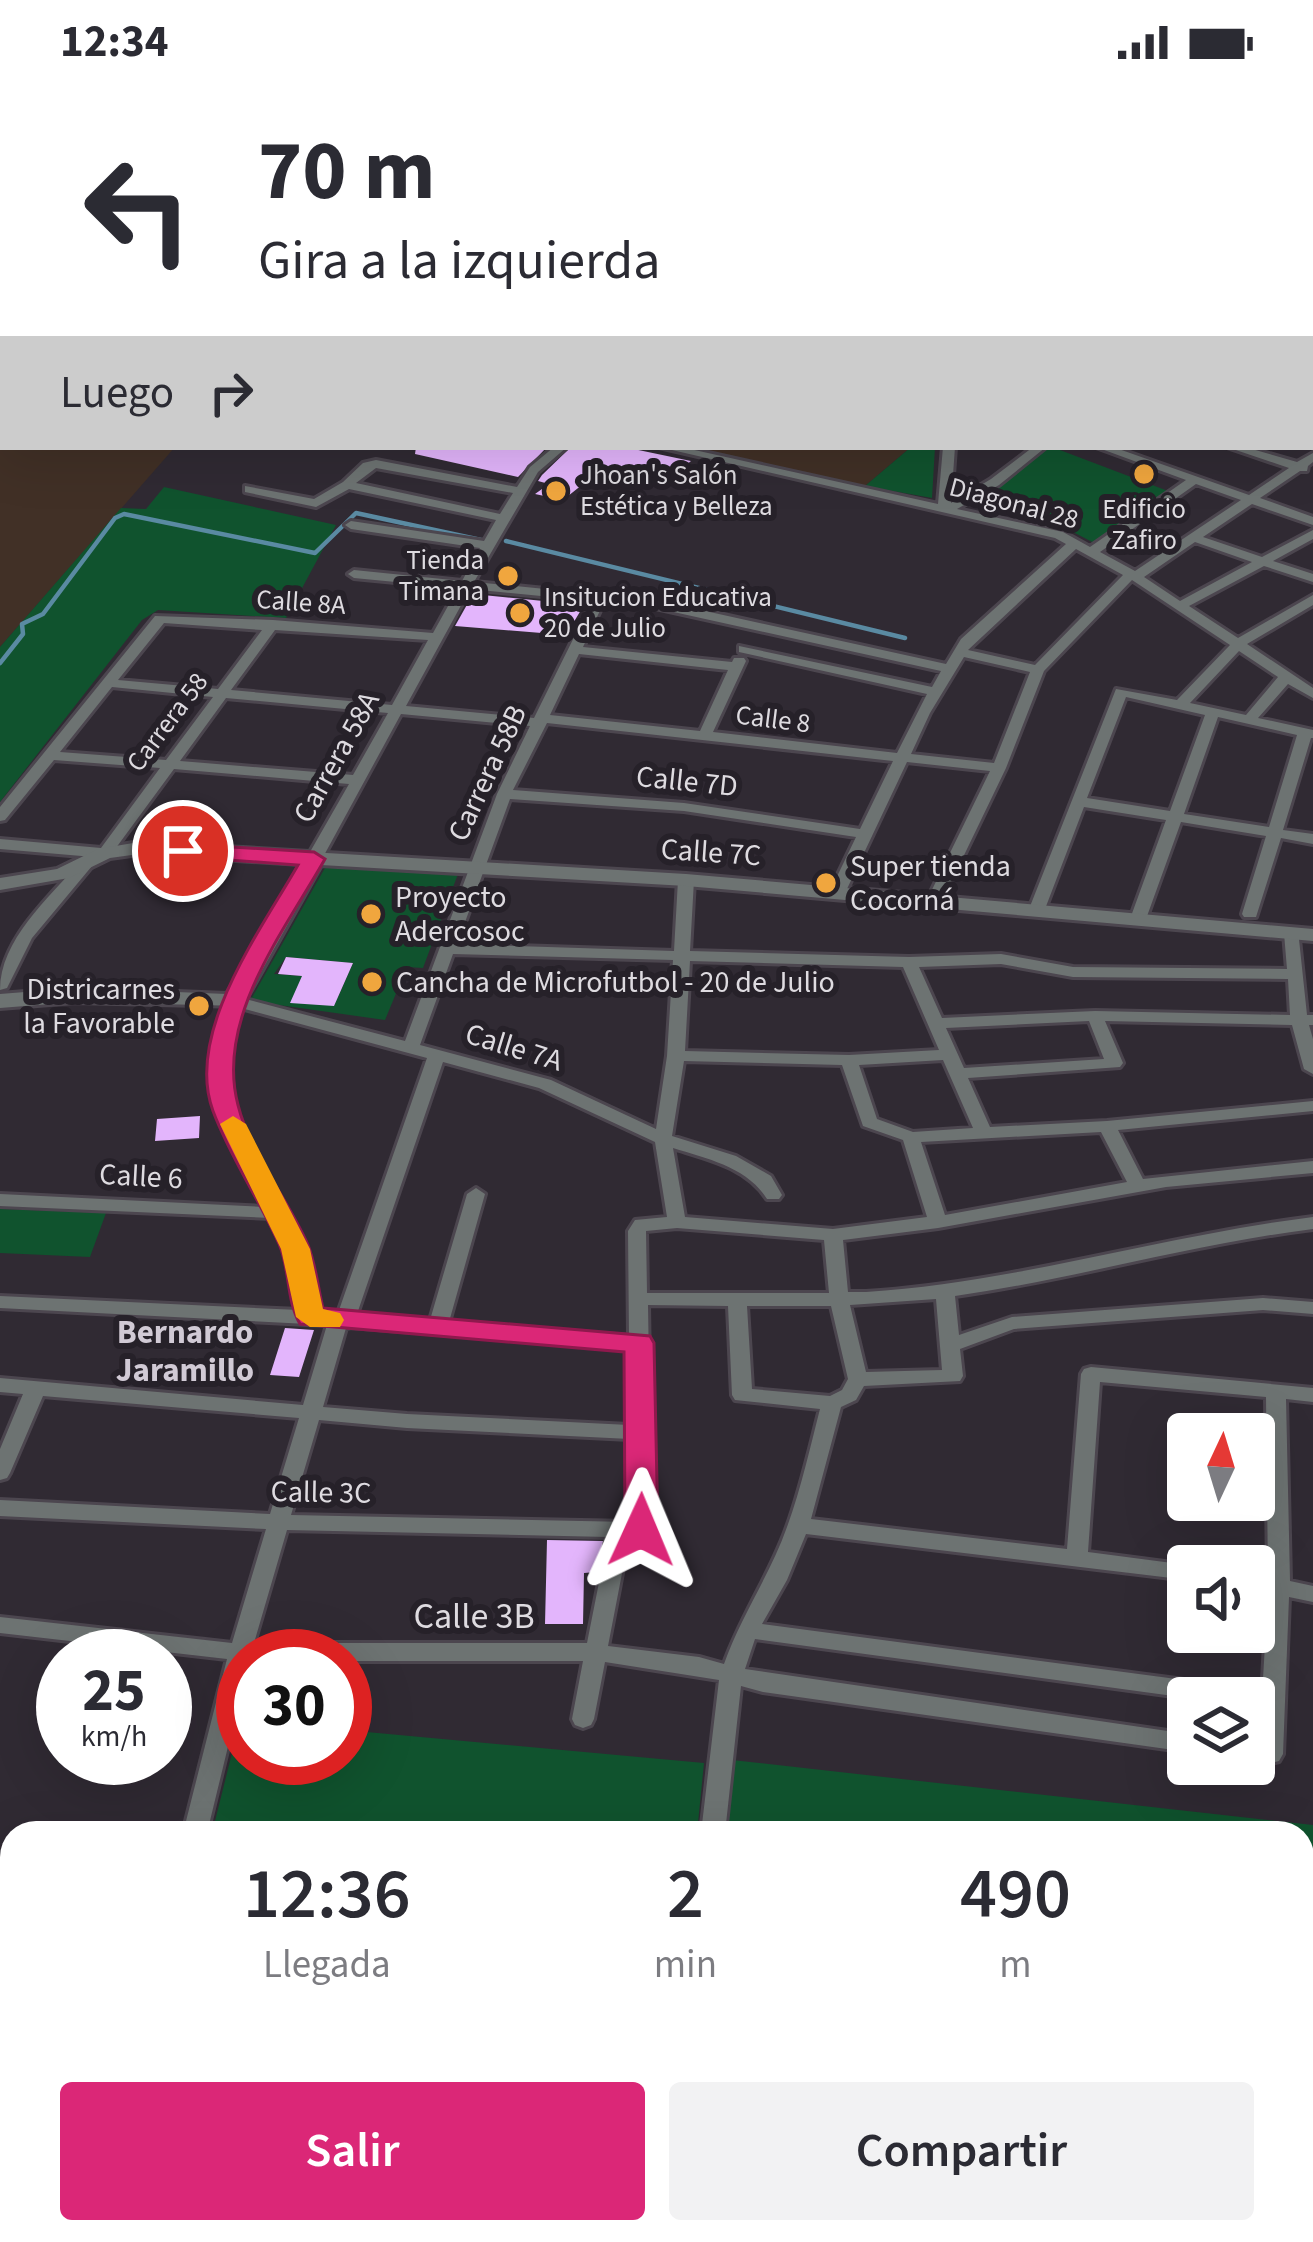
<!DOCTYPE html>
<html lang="es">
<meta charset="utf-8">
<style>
:root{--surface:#fff;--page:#f2f2f3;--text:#2b2b33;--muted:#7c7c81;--accent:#db2777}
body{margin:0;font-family:"Source Sans 3",sans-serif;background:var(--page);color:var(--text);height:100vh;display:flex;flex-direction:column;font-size:45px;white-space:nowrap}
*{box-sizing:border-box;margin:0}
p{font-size:39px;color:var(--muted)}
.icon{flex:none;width:66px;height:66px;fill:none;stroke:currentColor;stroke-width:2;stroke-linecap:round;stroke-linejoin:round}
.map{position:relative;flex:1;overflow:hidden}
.drawer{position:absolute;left:0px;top:1737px;width:1314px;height:423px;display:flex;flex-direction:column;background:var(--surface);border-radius:36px 36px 0 0;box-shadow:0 12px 48px #0002}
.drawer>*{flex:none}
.banner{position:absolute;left:0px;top:0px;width:1314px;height:366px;box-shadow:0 12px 48px #0002;background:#fff;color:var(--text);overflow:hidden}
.needle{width:78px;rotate:4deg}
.tools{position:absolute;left:1167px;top:1329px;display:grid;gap:24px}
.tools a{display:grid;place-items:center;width:108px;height:108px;border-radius:12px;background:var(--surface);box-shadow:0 12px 48px #0002;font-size:60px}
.speed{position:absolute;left:36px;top:1545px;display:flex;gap:24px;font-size:60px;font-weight:700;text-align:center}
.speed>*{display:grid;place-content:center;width:156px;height:156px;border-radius:50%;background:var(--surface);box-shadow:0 12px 48px #0002;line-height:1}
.speed small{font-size:30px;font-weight:400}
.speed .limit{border:18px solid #d22;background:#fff;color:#111}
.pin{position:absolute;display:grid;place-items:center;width:102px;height:102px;color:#fff;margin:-51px;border:6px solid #fff;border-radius:50%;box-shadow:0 3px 12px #0007}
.me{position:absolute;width:132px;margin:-66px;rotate:1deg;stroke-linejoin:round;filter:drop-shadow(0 0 9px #0008)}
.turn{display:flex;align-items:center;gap:42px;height:252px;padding:0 60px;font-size:54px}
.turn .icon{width:156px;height:156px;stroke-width:2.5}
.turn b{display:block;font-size:84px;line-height:102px}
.then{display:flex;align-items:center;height:114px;padding:0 60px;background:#0003;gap:24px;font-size:45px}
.eta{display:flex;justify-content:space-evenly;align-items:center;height:204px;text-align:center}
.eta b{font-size:72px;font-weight:600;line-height:84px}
.cta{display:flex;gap:24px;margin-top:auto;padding:24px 60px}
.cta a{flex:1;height:138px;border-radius:12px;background:var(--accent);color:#fff;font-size:48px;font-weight:600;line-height:138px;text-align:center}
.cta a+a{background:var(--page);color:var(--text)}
.status{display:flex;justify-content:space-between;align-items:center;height:84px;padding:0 60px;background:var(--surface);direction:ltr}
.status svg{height:33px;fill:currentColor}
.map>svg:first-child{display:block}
.industrial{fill:#413026}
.green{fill:#10532e;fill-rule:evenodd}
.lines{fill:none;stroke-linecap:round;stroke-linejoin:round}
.stream-far1{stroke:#5a8aa2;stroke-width:3}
.stream{stroke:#5a8aa2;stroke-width:4.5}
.building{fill:#e3b5fc}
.minor-casing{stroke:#4c464f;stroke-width:6}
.tertiary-casing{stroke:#4c464f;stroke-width:6}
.primary-casing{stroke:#4c464f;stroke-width:6}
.minor{fill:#6d7372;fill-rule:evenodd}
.tertiary{fill:#6d7372;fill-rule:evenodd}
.primary{fill:#adb9b8;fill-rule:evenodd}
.route{fill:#db2777;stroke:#8e194d;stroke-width:3}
.slow{fill:#f59e0b}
.poi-dot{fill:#f0a63e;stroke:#262129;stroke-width:4.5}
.labels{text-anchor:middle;stroke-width:12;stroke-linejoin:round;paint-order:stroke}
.far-poi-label{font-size:27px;fill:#dedbe0;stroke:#262129;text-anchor:start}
.far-street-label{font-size:27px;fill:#dedbe0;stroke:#262129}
.street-label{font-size:30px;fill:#dedbe0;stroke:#262129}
.poi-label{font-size:30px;fill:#dedbe0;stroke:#262129;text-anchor:start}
.neighbourhood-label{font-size:33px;font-weight:bold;fill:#d1cad5;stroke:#262129}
.near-street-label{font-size:36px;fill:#dedbe0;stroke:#262129}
</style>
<div class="status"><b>12:34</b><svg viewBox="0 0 49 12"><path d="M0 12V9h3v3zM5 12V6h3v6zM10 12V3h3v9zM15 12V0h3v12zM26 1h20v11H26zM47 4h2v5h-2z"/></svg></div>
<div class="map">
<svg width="1313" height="2158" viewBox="0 0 1313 2158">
<rect width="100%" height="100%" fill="#302a33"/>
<!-- industrial -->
<path class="industrial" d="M 0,278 L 3,363 L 175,363 L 0,563 Z
M 685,363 L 911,363 L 865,402 Z"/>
<!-- green -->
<path class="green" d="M 911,363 L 935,363 L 932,414 L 865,402 Z
M 1047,363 L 1052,363 L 1168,407 L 1096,460 L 1075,449 L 968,415 Z
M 164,403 L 336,441 L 286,534 L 158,526 L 142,536 L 0,718 L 0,563 L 121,424 L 146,425 Z
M 326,782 L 458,790 L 423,884 L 407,883 L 385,936 L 250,917 ZM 286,873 L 352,879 L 353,879 L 338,913 L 302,892 L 274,890 Z
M 0,1125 L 106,1129 L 90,1173 L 0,1169 Z
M 240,1637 L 243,1674 L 345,1674 L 345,1646 L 704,1679 L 697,1749 L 212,1749 Z
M 732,1676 L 1313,1741 L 1313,1951 L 1302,1950 L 1302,1749 L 724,1749 Z"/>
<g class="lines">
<!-- stream-far1 -->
<path class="stream-far1" d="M 864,0 L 899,0"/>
<!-- stream -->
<path class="stream" d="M 506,457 L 905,554
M 0,579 L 23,550 L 22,540 L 43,530 L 115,434 L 124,430 L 315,469 L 356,429 L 481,456"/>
</g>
<!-- building -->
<path class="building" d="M 416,363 L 547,363 L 518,393 L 415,370 Z
M 571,363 L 624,363 L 691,377 L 664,399 L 602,385 L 563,416 L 535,410 L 549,400 L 538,397 L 542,391 Z
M 473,510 L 584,521 L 566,551 L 455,542 Z
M 286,873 L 353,879 L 334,922 L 290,919 L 302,892 L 278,890 Z
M 200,1032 L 199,1054 L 155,1057 L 157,1035 Z
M 285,1244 L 314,1246 L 299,1293 L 270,1291 Z
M 547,1456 L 603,1457 L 596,1488 L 584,1489 L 583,1540 L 545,1540 Z"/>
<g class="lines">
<!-- minor casing -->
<g class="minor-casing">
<path id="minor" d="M 566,0 L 592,0 L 584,3 L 558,3 Z
M 809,0 L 834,0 L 842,3 L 817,3 Z
M 1099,0 L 1108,0 L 1104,3 Z
M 1311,19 L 1313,19 L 1313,25 L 1311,25 Z
M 1313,95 L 1313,102 L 1311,103 L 1311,96 Z
M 1311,134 L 1313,134 L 1313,140 L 1311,140 Z
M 1311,147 L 1313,148 L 1313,154 L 1311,153 Z
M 1311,191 L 1313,191 L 1313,197 L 1311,197 Z
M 0,215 L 3,216 L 3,222 L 0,221 Z
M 1311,217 L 1313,217 L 1311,224 Z
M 1311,236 L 1313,236 L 1313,243 L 1311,243 Z
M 1311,322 L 1313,322 L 1313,329 L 1311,329 Z
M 554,363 L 567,363 L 538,388 L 474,498 L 595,510 L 601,507 L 607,511 L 651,515 L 946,580 L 961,555 L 1066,460 L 1055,454 L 659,363 L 681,363 L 938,420 L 943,363 L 955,363 L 951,419 L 991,395 L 1033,363 L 1046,363 L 999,401 L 957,425 L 1063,448 L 1090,463 L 1186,396 L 1096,363 L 1113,363 L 1249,411 L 1289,384 L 1227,363 L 1245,363 L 1297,378 L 1313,369 L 1313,378 L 1308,382 L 1307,387 L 1300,387 L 1260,414 L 1313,433 L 1313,441 L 1252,420 L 1203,453 L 1262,473 L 1313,446 L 1313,455 L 1273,477 L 1313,490 L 1313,498 L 1264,482 L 1189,522 L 1238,554 L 1313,511 L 1313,521 L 1247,560 L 1313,604 L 1313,614 L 1288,600 L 1258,634 L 1313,646 L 1313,654 L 1311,654 L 1283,746 L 1313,750 L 1313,760 L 1281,754 L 1256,833 L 1244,833 L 1242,830 L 1266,752 L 1181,738 L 1146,835 L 1138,840 L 1130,835 L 1166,736 L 1084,723 L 1045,825 L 1037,830 L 1029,825 L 1116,605 L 1177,616 L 1230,561 L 1132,496 L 1044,587 L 1006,684 L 941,819 L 935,821 L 927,816 L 990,687 L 907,678 L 846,807 L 838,812 L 830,807 L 856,753 L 684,727 L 510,715 L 457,860 L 674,867 L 678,796 L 686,791 L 694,796 L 690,867 L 909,873 L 1001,870 L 1073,883 L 1287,885 L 1284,849 L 1292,844 L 1298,846 L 1307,931 L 1313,931 L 1313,941 L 1309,941 L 1313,955 L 1313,990 L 1304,985 L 1292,941 L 1105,937 L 1123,979 L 1120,983 L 968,994 L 990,1043 L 1107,1037 L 1313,1017 L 1313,1027 L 1118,1046 L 1143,1095 L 1313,1077 L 1313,1089 L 1166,1103 L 938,1144 L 843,1156 L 848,1208 L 866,1208 C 1018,1198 1162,1152 1313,1133 L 1313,1145 C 1192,1160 1075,1195 955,1212 L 959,1251 L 1012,1233 L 1263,1214 L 1313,1218 L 1313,1230 L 1263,1226 L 1014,1245 L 960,1265 L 963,1292 L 960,1297 L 864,1302 L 856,1316 L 841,1323 L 811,1435 L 1067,1465 L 1081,1290 L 1084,1285 L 1091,1283 L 1313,1304 L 1313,1318 L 1286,1315 L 1290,1497 L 1313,1502 L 1313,1518 L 1289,1513 L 1283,1670 L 1279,1677 L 1271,1679 L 1254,1677 L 1254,1659 L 1260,1659 L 1262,1616 L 1254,1622 L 1254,1614 L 1188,1614 L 755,1555 L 745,1585 L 1188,1650 L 1188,1668 L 763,1608 L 741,1602 L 725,1749 L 701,1749 L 719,1596 L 605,1578 L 594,1635 L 591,1641 L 583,1644 L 575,1641 L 572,1635 L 583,1577 L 345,1577 L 345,1572 L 243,1572 L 243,1601 L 207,1749 L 183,1749 L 227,1575 L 0,1549 L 0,1533 L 232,1559 L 266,1445 L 0,1432 L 0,1416 L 270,1430 L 299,1334 L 43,1312 L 10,1389 L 7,1394 L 0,1396 L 0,1365 L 23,1310 L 0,1308 L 0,1294 L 303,1321 L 327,1241 L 0,1224 L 0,1212 L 299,1226 L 286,1165 L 271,1134 L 0,1122 L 0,1110 L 265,1123 L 216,1024 L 212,970 L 226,917 L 234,912 L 405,957 L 497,710 L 530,642 L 401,630 L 322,775 L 314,780 L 306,775 L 349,700 L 174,685 L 110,772 L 105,774 L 0,765 L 0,755 L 101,764 L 160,684 L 54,676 L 5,736 L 0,737 L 0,723 L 155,532 L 273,536 L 433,549 L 458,504 L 354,494 L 348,490 L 354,486 L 462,497 L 480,464 L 351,445 L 345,441 L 351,437 L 484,457 L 496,436 L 349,405 L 316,423 L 245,408 L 245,402 L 314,415 L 343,398 L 363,379 L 376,376 L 517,403 L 530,383 ZM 376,384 L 513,409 L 500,430 L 356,399 ZM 1196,400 L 1241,416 L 1135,487 L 1100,468 ZM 1195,458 L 1252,478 L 1180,517 L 1144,493 ZM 1076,465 L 1123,491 L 1035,581 L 968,566 ZM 470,505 L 592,517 L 534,634 L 406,622 ZM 604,518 L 651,523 L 941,587 L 932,603 L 739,562 L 739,568 L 927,610 L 897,669 L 713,648 L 746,577 L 744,574 L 734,574 L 732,578 L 583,563 ZM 164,539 L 262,546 L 218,605 L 118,596 ZM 275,546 L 428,556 L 392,621 L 231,606 ZM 1239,567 L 1278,593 L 1246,631 L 1190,619 ZM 579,570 L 728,586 L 700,647 L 550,631 ZM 964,573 L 1030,588 L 994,679 L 911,670 L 930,629 ZM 112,603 L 213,613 L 166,676 L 60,668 ZM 1126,613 L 1205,631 L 1170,727 L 1087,714 ZM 226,614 L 388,629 L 353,691 L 180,677 ZM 1218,633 L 1297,651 L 1269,743 L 1184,730 ZM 547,639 L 893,677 L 860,745 L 684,719 L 513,706 ZM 453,870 L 673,876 L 667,972 L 656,1045 L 551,996 L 420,961 ZM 690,877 L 903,883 L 939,966 L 849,971 L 685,967 ZM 1001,880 L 1073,893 L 1288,895 L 1290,931 L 1095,927 L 942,934 L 919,883 ZM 241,924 L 427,974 L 338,1229 L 318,1227 L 304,1165 L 234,1024 L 230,970 ZM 1089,937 L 1104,975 L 964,984 L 946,944 ZM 943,976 L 973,1044 L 913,1048 L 877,1035 L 859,981 ZM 684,977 L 842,981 L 863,1042 L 903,1056 L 927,1133 L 833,1145 L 685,1133 L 673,1064 C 708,1075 747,1083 767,1115 L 779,1115 L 782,1111 L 771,1092 L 736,1072 L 672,1052 ZM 443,978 L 539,1004 L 655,1058 L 667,1133 L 635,1136 L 628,1147 L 629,1252 L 449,1238 L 485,1110 L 476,1104 L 467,1110 L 430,1236 L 357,1230 ZM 1101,1048 L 1127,1098 L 945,1131 L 921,1058 ZM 677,1144 L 824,1156 L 829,1209 L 647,1209 L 646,1147 ZM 936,1215 L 942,1286 L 866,1288 L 850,1221 ZM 648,1221 L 728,1222 L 732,1311 L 735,1316 L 820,1325 C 810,1364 801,1405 787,1443 C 770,1491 741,1532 724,1580 L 699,1573 L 608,1562 L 629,1453 L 649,1451 L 652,1446 L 650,1354 L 653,1349 L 650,1344 ZM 747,1222 L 831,1222 L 848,1295 L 842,1306 L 830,1312 L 752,1305 ZM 351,1243 L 629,1265 L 629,1341 L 407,1330 L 323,1323 L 346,1244 ZM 1100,1298 L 1266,1313 L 1268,1493 L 1254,1490 L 1254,1506 L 1268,1509 L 1262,1612 L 1260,1608 L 1252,1605 L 762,1540 L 787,1496 L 806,1450 L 1188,1496 L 1188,1482 L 1195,1482 L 1088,1468 ZM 319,1336 L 407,1344 L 630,1355 L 630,1438 L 291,1431 ZM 287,1446 L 608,1453 L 587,1559 L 254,1559 Z
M 84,777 L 92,782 L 32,854 L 7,904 L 0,906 C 0,856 48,815 79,779 Z
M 0,1802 L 12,1803 L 12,1823 L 0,1822 Z
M 12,1910 L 12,1950 L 9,1956 L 0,1959 L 0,1919 L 3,1913 Z
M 1302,1945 L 1313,1946 L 1313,1968 L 1302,1967 Z
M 18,2148 L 46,2148 L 43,2158 L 15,2158 Z
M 461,2148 L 489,2148 L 491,2158 L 463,2158 Z
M 675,2148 L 703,2148 L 701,2158 L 673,2158 Z"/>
</g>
<!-- tertiary casing -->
<g class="tertiary-casing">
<path id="tertiary" d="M 1311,46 L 1313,47 L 1313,55 L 1311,54 Z
M 139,758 L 686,790 L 1313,845 L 1313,857 L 686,802 L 321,781 L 242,922 L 75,918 L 0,924 L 0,910 L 75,904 L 227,910 L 301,780 L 139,770 L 110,774 L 69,794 L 0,806 L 0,794 L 57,785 L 98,765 Z"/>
</g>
<!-- primary casing -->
<g class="primary-casing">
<path id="primary" d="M 370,0 L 389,0 L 368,3 Z
M 0,98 L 3,98 L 3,108 L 0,108 Z
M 3,176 L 3,187 L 0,188 L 0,177 Z"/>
</g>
<!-- minor -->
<use href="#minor" class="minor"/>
<!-- tertiary -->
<use href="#tertiary" class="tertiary"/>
<!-- primary -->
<use href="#primary" class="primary"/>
</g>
<!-- route -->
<path class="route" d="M 183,760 L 314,768 L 325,775 C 285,846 215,934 238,1021 C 250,1070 288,1115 308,1161 C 316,1181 318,1204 323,1224 L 650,1252 L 654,1259 L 658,1446 L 653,1454 L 630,1454 L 625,1446 L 624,1268 L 300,1240 C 286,1216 290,1185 279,1160 C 259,1115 230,1073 213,1027 C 184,949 261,846 298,781 L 175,772 L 175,762 Z"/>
<!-- slow -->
<path class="slow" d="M 233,1032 L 246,1040 L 310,1165 L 323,1225 L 340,1229 L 344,1236 L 340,1243 L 310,1243 L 296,1233 L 281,1165 L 220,1040 Z"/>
<!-- markers -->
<g class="poi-dot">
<circle cx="1144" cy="390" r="12"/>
<circle cx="556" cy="407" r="12"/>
<circle cx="508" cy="492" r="12"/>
<circle cx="520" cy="529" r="12"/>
<circle cx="826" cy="799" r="12"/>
<circle cx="371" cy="830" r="12"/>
<circle cx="372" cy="898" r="12"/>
<circle cx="199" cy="922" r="12"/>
</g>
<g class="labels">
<!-- far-poi labels -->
<g class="far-poi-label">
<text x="580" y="400">Jhoan's Salón<tspan x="580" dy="31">Estética y Belleza</tspan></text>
<text x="1144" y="434" text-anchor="middle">Edificio<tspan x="1144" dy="31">Zafiro</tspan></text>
<text x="484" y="485" text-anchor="end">Tienda<tspan x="484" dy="31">Timana</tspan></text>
<text x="544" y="522">Insitucion Educativa<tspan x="544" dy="31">20 de Julio</tspan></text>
</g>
<!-- far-street labels -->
<g class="far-street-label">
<text transform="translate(1014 419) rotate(15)" y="9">Diagonal 28</text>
<text transform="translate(301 518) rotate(4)" y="9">Calle 8A</text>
<text transform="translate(773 635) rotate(7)" y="9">Calle 8</text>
<text transform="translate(167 638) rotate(-53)" y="9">Carrera 58</text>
</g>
<!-- street labels -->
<g class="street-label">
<text transform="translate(336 673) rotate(-61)" y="10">Carrera 58A</text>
<text transform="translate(487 689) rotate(-65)" y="10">Carrera 58B</text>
<text transform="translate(687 697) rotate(6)" y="10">Calle 7D</text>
<text transform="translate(711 768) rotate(4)" y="10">Calle 7C</text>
<text transform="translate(514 963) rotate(17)" y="10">Calle 7A</text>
<text transform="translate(141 1092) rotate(3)" y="10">Calle 6</text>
<text transform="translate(321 1408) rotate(1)" y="10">Calle 3C</text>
</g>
<!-- poi labels -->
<g class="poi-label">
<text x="850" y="792">Super tienda<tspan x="850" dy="34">Cocorná</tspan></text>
<text x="395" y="823">Proyecto<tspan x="395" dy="34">Adercosoc</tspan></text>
<text x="396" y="908">Cancha de Microfutbol - 20 de Julio</text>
<text x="175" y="915" text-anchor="end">Districarnes<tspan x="175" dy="34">la Favorable</tspan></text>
</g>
<!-- neighbourhood labels -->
<g class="neighbourhood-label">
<text x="185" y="1259">Bernardo<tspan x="185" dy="38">Jaramillo</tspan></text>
</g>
<!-- near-street labels -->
<g class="near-street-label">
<text x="474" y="1544">Calle 3B</text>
</g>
</g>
</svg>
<div class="tools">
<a><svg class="needle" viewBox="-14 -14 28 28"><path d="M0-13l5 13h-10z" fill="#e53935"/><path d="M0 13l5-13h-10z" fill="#7c7c81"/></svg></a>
<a><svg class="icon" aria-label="sound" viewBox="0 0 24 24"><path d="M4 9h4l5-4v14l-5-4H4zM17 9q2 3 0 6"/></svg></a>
<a><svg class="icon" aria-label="layers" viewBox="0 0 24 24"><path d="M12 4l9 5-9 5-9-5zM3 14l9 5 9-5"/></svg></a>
</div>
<div class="speed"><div>25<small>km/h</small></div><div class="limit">30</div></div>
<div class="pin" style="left:183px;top:767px;background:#d93025"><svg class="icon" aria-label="arrive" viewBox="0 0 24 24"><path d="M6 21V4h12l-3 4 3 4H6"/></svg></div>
<svg class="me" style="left:641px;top:1446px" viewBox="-20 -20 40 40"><path d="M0-17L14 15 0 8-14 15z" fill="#db2777" stroke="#fff" stroke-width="4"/></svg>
<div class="banner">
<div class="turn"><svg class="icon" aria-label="left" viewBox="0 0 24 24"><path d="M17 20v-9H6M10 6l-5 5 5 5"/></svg><div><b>70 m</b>Gira a la izquierda</div></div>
<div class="then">Luego<svg class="icon" aria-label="right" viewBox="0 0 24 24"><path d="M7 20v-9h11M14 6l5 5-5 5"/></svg></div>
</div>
<section class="drawer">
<div class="eta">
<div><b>12:36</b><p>Llegada</p></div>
<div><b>2</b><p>min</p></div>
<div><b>490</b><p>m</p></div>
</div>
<div class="cta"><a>Salir</a><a>Compartir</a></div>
</section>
</div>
